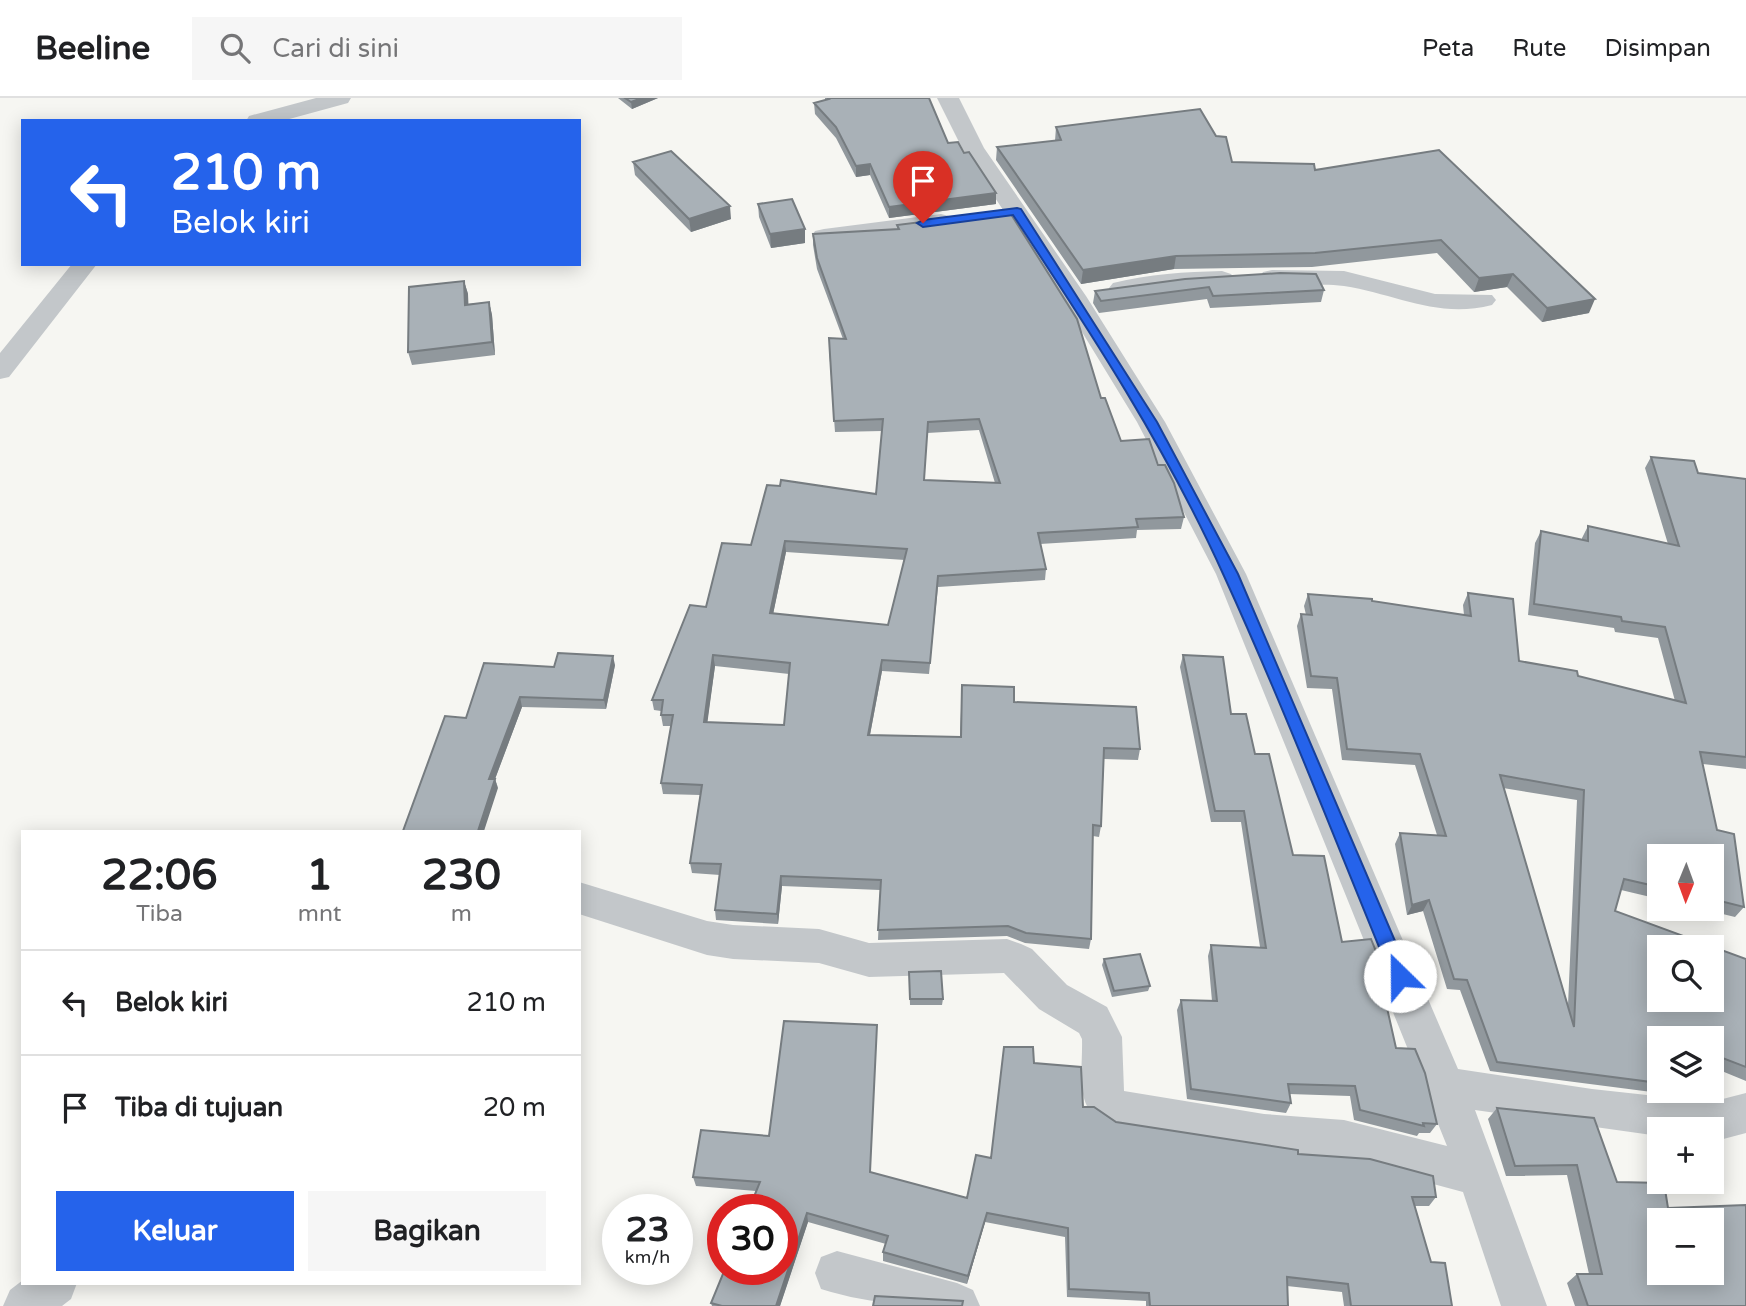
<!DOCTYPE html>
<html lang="id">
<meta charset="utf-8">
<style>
:root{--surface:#fff;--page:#f6f6f6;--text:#202124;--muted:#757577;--line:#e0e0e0;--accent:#2563eb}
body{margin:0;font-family:"Varela Round",sans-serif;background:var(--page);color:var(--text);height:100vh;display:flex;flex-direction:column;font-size:26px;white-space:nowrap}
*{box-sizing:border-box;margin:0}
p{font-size:23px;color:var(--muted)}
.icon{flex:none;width:38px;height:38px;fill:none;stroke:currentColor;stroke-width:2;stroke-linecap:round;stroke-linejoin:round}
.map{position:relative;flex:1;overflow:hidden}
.drawer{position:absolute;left:21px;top:732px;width:560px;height:455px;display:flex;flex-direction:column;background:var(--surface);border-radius:0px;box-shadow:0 4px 18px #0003}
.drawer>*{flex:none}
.hud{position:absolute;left:21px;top:21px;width:560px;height:147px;border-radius:0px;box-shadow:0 4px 18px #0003;background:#2563eb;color:#fff;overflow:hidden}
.needle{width:46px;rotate:181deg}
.buttons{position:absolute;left:1647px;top:746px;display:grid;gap:14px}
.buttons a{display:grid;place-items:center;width:77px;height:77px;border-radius:0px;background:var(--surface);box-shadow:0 4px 18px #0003;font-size:35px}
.speed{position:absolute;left:602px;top:1096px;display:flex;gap:14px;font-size:35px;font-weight:700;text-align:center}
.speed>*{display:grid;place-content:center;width:91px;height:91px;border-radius:50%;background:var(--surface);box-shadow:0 4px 18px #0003;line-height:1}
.speed small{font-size:18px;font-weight:400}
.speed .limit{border:10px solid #d22;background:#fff;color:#111}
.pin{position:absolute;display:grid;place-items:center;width:60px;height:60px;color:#fff;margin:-72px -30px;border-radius:50% 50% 50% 0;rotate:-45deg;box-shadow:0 0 7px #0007}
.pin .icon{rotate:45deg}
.me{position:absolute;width:77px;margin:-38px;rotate:337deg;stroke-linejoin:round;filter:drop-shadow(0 0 5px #0008)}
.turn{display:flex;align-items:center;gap:24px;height:147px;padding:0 35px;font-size:32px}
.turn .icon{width:91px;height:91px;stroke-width:2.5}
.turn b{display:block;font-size:49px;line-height:60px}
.eta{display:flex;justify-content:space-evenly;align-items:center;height:119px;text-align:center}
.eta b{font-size:42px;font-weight:800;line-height:49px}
.primary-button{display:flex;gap:14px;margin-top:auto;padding:14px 35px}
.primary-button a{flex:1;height:80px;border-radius:0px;background:var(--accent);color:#fff;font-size:28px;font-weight:800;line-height:80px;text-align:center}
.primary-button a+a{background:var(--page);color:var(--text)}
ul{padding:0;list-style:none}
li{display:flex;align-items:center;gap:21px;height:105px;padding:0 35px;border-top:2px solid var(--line)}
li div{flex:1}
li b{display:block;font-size:26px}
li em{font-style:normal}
header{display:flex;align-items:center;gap:42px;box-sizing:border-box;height:98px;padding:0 35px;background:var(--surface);border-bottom:2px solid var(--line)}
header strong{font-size:33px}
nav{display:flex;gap:38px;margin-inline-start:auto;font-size:24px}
.search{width:490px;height:63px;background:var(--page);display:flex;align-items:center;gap:18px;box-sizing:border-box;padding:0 24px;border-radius:0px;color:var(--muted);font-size:26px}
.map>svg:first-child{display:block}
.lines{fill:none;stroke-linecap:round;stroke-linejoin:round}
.street{fill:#c3c7ca;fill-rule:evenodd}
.wall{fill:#91989d;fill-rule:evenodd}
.shaded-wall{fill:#767c80}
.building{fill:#a9b1b7;stroke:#767c80;stroke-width:2;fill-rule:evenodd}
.route{fill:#2563eb;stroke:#184099;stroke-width:2}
</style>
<header>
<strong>Beeline</strong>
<div class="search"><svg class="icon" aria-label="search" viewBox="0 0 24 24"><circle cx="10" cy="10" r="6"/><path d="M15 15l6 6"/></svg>Cari di sini</div>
<nav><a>Peta</a><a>Rute</a><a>Disimpan</a></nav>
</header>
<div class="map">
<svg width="1746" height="1208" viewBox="0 0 1746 1208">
<rect width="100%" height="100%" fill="#f6f6f2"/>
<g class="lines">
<!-- street -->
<path class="street" d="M 316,0 L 351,0 L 348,5 L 282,23 L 246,23 L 249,18 Z
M 937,0 L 959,0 L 984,50 L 1086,198 L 1165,324 L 1246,476 L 1458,971 L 1592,991 L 1711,1004 L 1746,995 L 1746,1035 L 1712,1044 L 1712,1031 L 1659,1031 L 1659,1038 L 1475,1012 L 1547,1208 L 1501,1208 L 1463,1094 L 1344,1062 L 1264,1056 L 1114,1031 C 1072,1014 1083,979 1082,941 L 1079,935 L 1039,911 L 1004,875 L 869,879 L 819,865 L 733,861 L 707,857 L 579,816 L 579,784 L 707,823 L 733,827 L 819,831 L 869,845 L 1007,841 L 1021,846 L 1032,851 L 1067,887 L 1107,909 L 1122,939 L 1124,993 L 1264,1016 L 1344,1022 L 1447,1048 L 1216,476 L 1137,324 L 1060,198 L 962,50 Z
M 941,116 L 949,118 L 953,123 L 949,128 L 824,145 L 815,143 L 812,138 L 815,133 L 824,131 Z
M 72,166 L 97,166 L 9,279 L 0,281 L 0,255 Z
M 1272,172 L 1344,173 L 1435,196 L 1492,197 L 1496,202 L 1492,207 C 1437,221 1396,196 1344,188 C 1317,184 1289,191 1263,184 L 1260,179 L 1263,174 Z
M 1222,173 L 1231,176 L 1235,181 L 1231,186 L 1174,190 L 1122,198 L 1113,195 L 1109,190 L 1113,185 C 1149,176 1185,174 1222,173 Z
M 837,1153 L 957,1185 L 973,1192 L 980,1208 C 922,1208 875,1208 821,1191 L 815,1175 L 821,1159 Z
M 23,1182 L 23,1185 L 77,1185 L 71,1201 L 62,1208 L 3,1208 L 10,1192 Z"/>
</g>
<!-- wall -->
<path class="wall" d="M 618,0 L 658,0 L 632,11 Z
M 825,0 L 929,0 L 948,45 L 964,55 L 996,95 L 996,106 L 889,120 L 870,77 L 856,79 L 836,40 L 815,16 L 814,5 L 825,2 Z
M 1056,29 L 1232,64 L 1315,72 L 1589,215 L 1542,224 L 1507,189 L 1474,194 L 1437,155 L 1312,169 L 1174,171 L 1081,186 L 996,62 L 997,49 L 1055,43 Z
M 633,64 L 731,121 L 691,134 L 635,77 Z
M 758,106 L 805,131 L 805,145 L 771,150 L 759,119 Z
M 897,127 L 1101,300 L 1121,343 L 1158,367 L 1184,419 L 1181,431 L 1137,432 L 1136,440 L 1040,446 L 1046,471 L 1045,482 L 938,489 L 929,576 L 882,573 L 870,637 L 960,639 L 962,587 L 1014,604 L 1140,651 L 1138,662 L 1104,661 L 1101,728 L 1099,739 L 1093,738 L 1091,841 L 1089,851 L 1025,845 L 1007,838 L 878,842 L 880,792 L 782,788 L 778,826 L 716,822 L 715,812 L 720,777 L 692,775 L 690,765 L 700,697 L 663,696 L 661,685 L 671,628 L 663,628 L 661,617 L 661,613 L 654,612 L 652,602 L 706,509 L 751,447 L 876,396 L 882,333 L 835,334 L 829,251 L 843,241 L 817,171 L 813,147 L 813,136 L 897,131 ZM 979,332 L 995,385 L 924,382 L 927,335 ZM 786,454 L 905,462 L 888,527 L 773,516 ZM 715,568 L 789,576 L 784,627 L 707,624 Z
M 1185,181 L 1324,192 L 1321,204 L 1210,210 L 1207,201 L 1099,215 L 1093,205 L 1095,193 Z
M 464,183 L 468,196 L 468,206 L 489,204 L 492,217 L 495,257 L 412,267 L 408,254 Z
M 1651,359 L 1698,375 L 1746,381 L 1746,671 L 1703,666 L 1717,732 L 1744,809 L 1735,819 L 1698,810 L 1712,810 L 1712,758 L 1659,758 L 1659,801 L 1621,792 L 1615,813 L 1746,861 L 1746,983 L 1712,969 L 1712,940 L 1659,940 L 1659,992 L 1680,992 L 1675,997 L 1490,973 L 1460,892 L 1447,891 L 1423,813 L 1407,817 L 1395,746 L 1400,735 L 1437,737 L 1415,667 L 1342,662 L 1332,591 L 1307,590 L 1297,528 L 1301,516 L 1306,517 L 1304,508 L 1308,496 L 1372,503 L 1464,517 L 1463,507 L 1468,495 L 1519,563 L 1675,603 L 1658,540 L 1615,534 L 1614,530 L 1528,517 L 1535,445 L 1541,433 L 1582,442 L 1582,440 L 1588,428 L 1668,446 L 1645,370 ZM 1503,690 L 1577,702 L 1568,907 Z
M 1183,557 L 1231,616 L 1255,656 L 1293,757 L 1342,844 L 1391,891 L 1385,902 L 1396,950 L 1437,1026 L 1430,1035 L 1419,1035 L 1417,1038 L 1354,1022 L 1350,998 L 1289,996 L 1291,1005 L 1286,1015 L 1187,1001 L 1177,912 L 1181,902 L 1212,903 L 1208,858 L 1211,847 L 1260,849 L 1241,724 L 1211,724 L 1180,569 Z
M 615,567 L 606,611 L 522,609 L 495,681 L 498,690 L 466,620 L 554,569 Z
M 1104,861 L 1150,888 L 1148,893 L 1112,899 L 1102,867 Z
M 909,874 L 943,901 L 942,907 L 910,907 Z
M 1034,965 L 1083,1009 L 1116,1024 L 1298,1056 L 1436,1099 L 1429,1108 L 1415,1108 L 1431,1164 L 1452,1208 L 1344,1208 L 1342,1194 L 1287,1188 L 1288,1208 L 1146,1208 L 1146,1203 L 1067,1199 L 1065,1139 L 985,1124 L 967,1186 L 883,1163 L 883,1154 L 886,1146 L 808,1124 L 780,1208 L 712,1208 L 711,1205 L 756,1093 L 696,1088 L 693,1079 L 870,1074 L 967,1100 L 990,1060 Z
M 1497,1010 L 1617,1084 L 1668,1110 L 1746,1208 L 1575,1208 L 1567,1185 L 1577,1176 L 1589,1176 L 1567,1077 L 1506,1078 L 1488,1021 Z"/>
<!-- shaded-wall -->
<path class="shaded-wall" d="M 642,0 L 658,0 L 632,11 L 631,4 Z
M 870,66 L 870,77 L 856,79 L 856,68 Z
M 996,95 L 996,106 L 889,120 L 889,109 Z
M 730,108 L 731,121 L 691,134 L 689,121 Z
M 805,131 L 805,145 L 771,150 L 770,136 Z
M 1176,158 L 1174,171 L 1081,186 L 1083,172 Z
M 1513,176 L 1507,189 L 1474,194 L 1479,180 Z
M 464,183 L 468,196 L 469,219 L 465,207 Z
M 1595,201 L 1589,215 L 1542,224 L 1547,210 Z
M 489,204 L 492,217 L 495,257 L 492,244 Z
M 785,443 L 786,454 L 771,526 L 770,515 Z
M 713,557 L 715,568 L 706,635 L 704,624 Z
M 613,558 L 615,567 L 606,611 L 604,602 Z
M 882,562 L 882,573 L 868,647 L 868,637 Z
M 520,599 L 522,609 L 495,681 L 498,690 L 484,733 L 478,733 L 489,681 Z
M 781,778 L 782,788 L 778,826 L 777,816 Z
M 1429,802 L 1423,813 L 1407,817 L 1412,807 Z
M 807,1115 L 808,1124 L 780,1208 L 776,1208 Z
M 987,1115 L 985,1124 L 967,1186 L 968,1178 Z"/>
<!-- building -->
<path class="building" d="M 625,0 L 642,0 L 631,4 Z
M 828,0 L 929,0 L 948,45 L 958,44 L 964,55 L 969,54 L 996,95 L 889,109 L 870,66 L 856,68 L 836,29 L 814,5 L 829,1 Z
M 1200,11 L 1216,38 L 1226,39 L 1232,64 L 1314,66 L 1315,72 L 1439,52 L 1595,201 L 1547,210 L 1513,176 L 1479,180 L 1441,142 L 1315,155 L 1176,158 L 1083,172 L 997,49 L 1061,42 L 1056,29 Z
M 671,53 L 730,108 L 689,121 L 633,64 Z
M 792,101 L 805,131 L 770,136 L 758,106 Z
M 1009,113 L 1077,221 L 1101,300 L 1105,300 L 1121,343 L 1149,341 L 1158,367 L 1165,367 L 1174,385 L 1184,419 L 1136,421 L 1138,429 L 1038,435 L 1046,471 L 938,478 L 930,565 L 882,562 L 868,637 L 961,639 L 962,587 L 1014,589 L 1014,604 L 1136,609 L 1140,651 L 1104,650 L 1101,728 L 1093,727 L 1091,841 L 1026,835 L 1008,828 L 878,832 L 881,782 L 781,778 L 777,816 L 715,812 L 721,766 L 690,765 L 702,687 L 661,685 L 673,617 L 661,617 L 663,602 L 652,602 L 690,507 L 706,509 L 722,445 L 751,447 L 767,387 L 780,388 L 781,382 L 876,396 L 883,321 L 834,323 L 829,240 L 846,241 L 817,160 L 813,136 L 899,131 L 897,127 ZM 979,321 L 1000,385 L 924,382 L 928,324 ZM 785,443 L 907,451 L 888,527 L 770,515 ZM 713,557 L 790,565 L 784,627 L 704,624 Z
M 1280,175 L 1316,176 L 1324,192 L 1213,198 L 1209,189 L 1101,203 L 1095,193 L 1185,181 Z
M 464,183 L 465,207 L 489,204 L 492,244 L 408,254 L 409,189 Z
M 1651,359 L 1694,363 L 1698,375 L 1746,381 L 1746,659 L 1700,654 L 1717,732 L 1734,736 L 1744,809 L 1712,801 L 1712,758 L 1659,758 L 1659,789 L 1624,781 L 1615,813 L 1746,861 L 1746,969 L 1712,956 L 1712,940 L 1672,940 L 1666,937 L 1667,940 L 1659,940 L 1659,985 L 1497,964 L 1467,882 L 1454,881 L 1429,802 L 1412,807 L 1400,735 L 1446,738 L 1420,656 L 1347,651 L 1337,580 L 1311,578 L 1301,516 L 1312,517 L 1308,496 L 1372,501 L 1372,503 L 1471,518 L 1468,495 L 1513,501 L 1519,563 L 1577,573 L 1578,578 L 1686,605 L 1665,529 L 1622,523 L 1621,519 L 1534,506 L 1541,433 L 1588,443 L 1588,428 L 1679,448 ZM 1500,677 L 1584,692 L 1574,929 ZM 1659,849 L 1712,849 L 1712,901 L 1659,901 Z
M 558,555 L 613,558 L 604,602 L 520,599 L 489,681 L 495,681 L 478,733 L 403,733 L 445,618 L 466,620 L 484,565 L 554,569 Z
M 1183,557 L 1223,559 L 1231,616 L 1246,616 L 1255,656 L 1269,656 L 1293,757 L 1324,758 L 1342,844 L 1371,841 L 1391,891 L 1383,892 L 1396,950 L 1415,951 L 1425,975 L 1437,1026 L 1423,1025 L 1424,1028 L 1360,1012 L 1355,988 L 1288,986 L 1291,1005 L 1191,991 L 1181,902 L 1217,903 L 1211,847 L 1266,850 L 1244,713 L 1215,713 Z
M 1140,856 L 1150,888 L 1114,893 L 1104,861 Z
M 941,873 L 943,901 L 910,901 L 909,874 Z
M 784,923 L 877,927 L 870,1074 L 967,1100 L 976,1057 L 991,1060 L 1004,949 L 1033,949 L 1034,965 L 1081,969 L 1083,1009 L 1094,1009 L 1116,1024 L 1298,1052 L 1298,1056 L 1370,1061 L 1433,1078 L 1436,1099 L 1412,1099 L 1431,1164 L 1445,1165 L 1452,1208 L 1351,1208 L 1348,1186 L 1287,1179 L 1288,1208 L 1150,1208 L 1149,1195 L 1069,1191 L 1068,1130 L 987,1115 L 968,1178 L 883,1154 L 888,1138 L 807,1115 L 776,1208 L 722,1208 L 711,1205 L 725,1171 L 782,1171 L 782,1111 L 749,1111 L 760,1084 L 693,1079 L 701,1032 L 769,1038 Z
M 1497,1010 L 1594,1020 L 1617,1084 L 1664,1085 L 1668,1110 L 1746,1107 L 1746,1208 L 1588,1208 L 1577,1176 L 1602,1176 L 1577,1067 L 1515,1068 ZM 1659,1122 L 1712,1122 L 1712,1174 L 1659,1174 Z
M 875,1198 L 963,1203 L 962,1208 L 873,1208 Z"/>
<!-- route -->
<path class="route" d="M 1017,110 L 1021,111 L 1157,324 L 1238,476 L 1410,878 L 1407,884 L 1400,887 L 1394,884 L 1391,878 C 1336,745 1284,609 1224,478 C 1167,351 1090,233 1013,117 L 923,129 L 917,125 L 923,122 Z"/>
</svg>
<div class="buttons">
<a><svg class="needle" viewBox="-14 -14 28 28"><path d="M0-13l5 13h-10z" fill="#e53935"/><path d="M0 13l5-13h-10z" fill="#757577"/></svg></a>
<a><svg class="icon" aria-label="search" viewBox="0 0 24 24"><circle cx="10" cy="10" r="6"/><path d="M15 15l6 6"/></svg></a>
<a><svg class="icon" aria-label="layers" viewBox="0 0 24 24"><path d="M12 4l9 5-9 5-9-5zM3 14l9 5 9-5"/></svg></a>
<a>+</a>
<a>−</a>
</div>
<div class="speed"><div>23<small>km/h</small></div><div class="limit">30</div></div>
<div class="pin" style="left:923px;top:125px;background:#d93025"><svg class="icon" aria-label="arrive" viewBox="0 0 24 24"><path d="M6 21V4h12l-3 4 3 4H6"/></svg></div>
<svg class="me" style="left:1400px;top:878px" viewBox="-20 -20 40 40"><circle r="19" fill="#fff"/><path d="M0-13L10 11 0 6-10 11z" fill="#2563eb"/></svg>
<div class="hud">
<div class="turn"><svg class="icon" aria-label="left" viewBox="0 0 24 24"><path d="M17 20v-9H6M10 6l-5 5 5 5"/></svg><div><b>210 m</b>Belok kiri</div></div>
</div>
<section class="drawer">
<div class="eta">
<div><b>22:06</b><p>Tiba</p></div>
<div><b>1</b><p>mnt</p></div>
<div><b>230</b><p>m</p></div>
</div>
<ul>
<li><svg class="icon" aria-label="left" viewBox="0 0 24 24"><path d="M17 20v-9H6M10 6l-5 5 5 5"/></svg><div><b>Belok kiri</b></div><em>210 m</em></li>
<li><svg class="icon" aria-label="arrive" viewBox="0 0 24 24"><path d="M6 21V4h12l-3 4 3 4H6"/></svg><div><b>Tiba di tujuan</b></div><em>20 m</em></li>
</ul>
<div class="primary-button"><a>Keluar</a><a>Bagikan</a></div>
</section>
</div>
